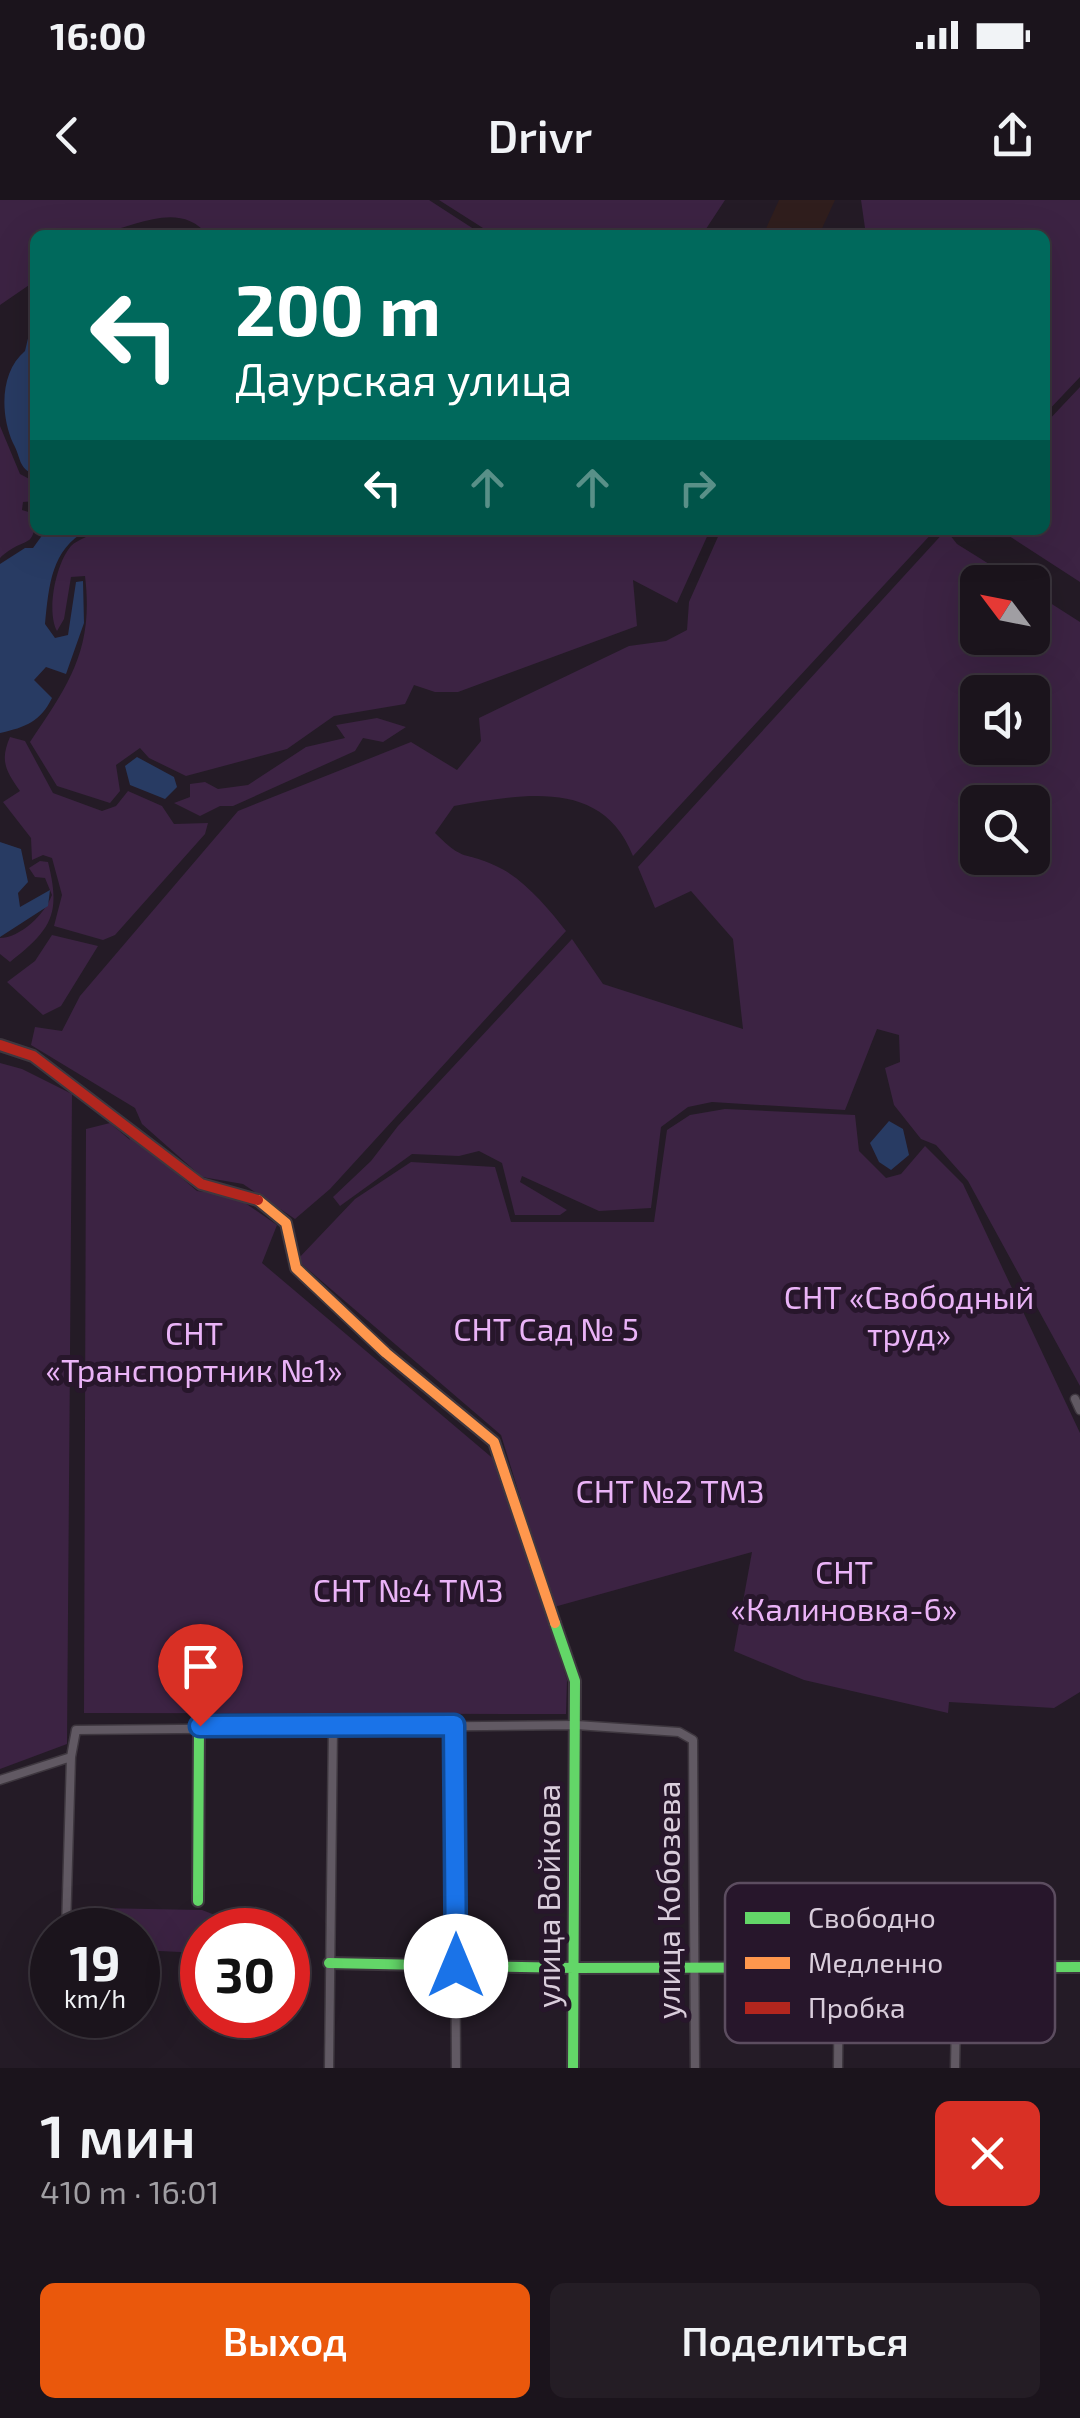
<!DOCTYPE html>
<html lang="ru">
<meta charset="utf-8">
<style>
:root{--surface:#1b141c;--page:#241d25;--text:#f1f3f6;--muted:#a09ea3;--line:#39333b;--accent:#ea580c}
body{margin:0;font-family:"Exo 2",sans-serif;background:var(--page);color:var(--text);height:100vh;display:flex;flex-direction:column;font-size:38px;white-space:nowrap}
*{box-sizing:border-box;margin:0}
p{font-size:32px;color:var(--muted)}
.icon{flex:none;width:55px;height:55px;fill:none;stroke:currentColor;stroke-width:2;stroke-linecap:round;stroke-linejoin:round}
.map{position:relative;height:1868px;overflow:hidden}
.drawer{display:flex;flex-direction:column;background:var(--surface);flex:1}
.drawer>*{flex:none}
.guide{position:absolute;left:30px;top:30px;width:1020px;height:305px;border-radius:15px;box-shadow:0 10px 40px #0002,0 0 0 2px var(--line);background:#00695c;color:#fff;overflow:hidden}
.needle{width:65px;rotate:302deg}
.fabs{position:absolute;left:960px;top:365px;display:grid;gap:20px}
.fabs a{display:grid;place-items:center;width:90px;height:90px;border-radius:15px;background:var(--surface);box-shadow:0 10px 40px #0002,0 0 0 2px var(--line);font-size:50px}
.speed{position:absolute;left:30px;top:1708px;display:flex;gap:20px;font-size:50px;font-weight:700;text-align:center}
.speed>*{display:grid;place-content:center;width:130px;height:130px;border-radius:50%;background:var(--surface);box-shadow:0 10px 40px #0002,0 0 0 2px var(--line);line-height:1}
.speed small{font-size:25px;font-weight:400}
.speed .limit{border:15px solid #d22;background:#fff;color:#111}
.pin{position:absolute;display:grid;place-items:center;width:85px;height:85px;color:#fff;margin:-102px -42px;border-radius:50% 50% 50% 0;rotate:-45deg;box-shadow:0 0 10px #0007}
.pin .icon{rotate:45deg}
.me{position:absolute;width:110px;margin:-55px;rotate:0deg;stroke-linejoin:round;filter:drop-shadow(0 0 8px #0008)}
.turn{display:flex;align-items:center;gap:35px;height:210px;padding:0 40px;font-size:45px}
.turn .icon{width:130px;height:130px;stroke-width:2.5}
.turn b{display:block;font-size:70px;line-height:85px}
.lanes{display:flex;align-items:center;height:95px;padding:0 40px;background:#0003;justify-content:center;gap:50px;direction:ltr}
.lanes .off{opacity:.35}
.round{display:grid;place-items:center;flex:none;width:105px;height:105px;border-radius:15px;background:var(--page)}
.overview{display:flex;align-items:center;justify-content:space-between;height:170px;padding:0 40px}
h1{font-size:60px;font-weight:600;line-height:75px}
.primary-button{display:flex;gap:20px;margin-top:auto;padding:20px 40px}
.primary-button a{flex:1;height:115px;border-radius:15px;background:var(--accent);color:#fff;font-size:40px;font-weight:600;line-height:115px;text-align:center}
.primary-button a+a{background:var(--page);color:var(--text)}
.status{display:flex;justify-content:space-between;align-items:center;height:70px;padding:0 50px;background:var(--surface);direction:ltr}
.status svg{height:28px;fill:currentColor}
header{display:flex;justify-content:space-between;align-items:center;height:130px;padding:0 40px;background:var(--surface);font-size:45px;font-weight:600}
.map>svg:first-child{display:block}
.industrial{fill:#301e1d}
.green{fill:#3c2343;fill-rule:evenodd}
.water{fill:#283b63}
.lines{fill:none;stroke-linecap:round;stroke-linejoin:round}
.street-casing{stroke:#3e373f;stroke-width:11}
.fast-casing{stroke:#3e373f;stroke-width:14}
.slow-casing{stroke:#3e373f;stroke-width:14}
.jam-casing{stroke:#3e373f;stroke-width:14}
.street{stroke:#615963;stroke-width:8}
.fast{stroke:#63d668;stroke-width:10}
.slow{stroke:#ff974d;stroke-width:10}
.jam{stroke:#b3261e;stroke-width:10}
.route-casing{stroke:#114b97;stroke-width:25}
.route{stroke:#1a73e8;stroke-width:18}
.labels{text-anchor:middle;stroke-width:10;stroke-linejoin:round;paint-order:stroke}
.park-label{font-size:32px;fill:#eab3f7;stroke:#27162b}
.street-label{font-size:32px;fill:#d9cddb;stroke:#27162b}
.key{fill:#27162b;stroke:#5c4d60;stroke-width:2.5}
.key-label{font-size:28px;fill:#d9cddb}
</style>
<div class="status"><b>16:00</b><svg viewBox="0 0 49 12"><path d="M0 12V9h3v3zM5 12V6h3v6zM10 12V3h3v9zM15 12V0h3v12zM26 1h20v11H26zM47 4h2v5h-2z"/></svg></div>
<header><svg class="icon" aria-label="back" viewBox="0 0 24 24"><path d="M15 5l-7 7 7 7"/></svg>Drivr<svg class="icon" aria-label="share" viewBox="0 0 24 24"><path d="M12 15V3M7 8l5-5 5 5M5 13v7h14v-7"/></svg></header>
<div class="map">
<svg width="1080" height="1868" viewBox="0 0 1080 1868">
<rect width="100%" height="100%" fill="#241b26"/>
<!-- industrial -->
<path class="industrial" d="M 779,0 L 835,0 L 819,35 L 763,35 Z"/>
<!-- green -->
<path class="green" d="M 0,0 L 429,0 L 483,35 L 208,35 C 179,0 137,26 99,34 C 80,39 55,35 35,35 L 35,81 L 0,105 Z
M 439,0 L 725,0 L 702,35 L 494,35 Z
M 861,0 L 1080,0 L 1080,177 L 1045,214 L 1045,35 L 866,35 Z
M 1080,187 L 1080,382 L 1000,330 L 1045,330 L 1045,224 Z
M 0,226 L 20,274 L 35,282 L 35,301 L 23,302 L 22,310 L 35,314 C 35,352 26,334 0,358 Z
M 98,330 L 710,330 L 677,403 L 633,380 L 637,426 L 458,492 L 435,492 L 414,485 L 405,504 L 334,516 L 287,549 L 186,576 L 149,558 L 140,548 L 116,565 L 120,591 L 110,603 L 57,586 L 30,542 C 69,484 94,449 85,376 L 71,377 L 64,419 L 57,431 C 46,411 56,363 71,346 C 78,339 91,336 98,330 Z
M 721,330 L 935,330 L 633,656 C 602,577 521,595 454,606 L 435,633 C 466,664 463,650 496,666 C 523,678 548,708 566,731 L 330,989 L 295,1019 L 243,984 L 202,977 L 142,924 L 135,908 L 31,845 L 35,827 L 62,831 L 80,796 L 238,611 L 411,542 L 457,570 L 481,541 L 479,518 L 629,446 L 666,441 L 687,430 L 689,402 Z
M 946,330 L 957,344 L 1018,382 L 978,382 L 978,438 L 1032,438 L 1033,392 L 1080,422 L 1080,1186 L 968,981 L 936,945 L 921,939 L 894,905 L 885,868 L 900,862 L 899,835 L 877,829 L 845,910 L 712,902 L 688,907 L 661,927 L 651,1008 L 599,1011 L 522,976 L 520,982 L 567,1010 L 560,1015 L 515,1015 L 502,963 L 479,951 L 459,956 L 412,954 L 340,1006 L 333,997 L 371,961 L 398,926 L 572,739 L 603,784 L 743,829 L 733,739 L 691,691 L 655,708 L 638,667 ZM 978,492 L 1032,492 L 1032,548 L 978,548 ZM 978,602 L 1032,602 L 1032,658 L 978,658 Z
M 377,518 L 406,527 L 383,542 L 363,538 L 355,551 L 233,606 L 220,606 L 200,616 L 174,603 L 190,597 L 190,584 L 205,582 L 218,589 L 248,585 L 306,547 L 345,538 L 336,525 Z
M 10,537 L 25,541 L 53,593 L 102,611 L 116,606 L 128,591 L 162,606 L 174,624 L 208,623 L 205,634 L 115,735 L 103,740 L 54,726 L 62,695 L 52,658 L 43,655 L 32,660 L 31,638 L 3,602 L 20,591 C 5,570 0,560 10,537 Z
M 40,661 L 48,662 C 61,714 52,729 10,762 L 0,754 L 0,738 C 20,738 45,714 52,695 L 45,678 L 35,677 L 29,668 Z
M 52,735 L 98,746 L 61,806 L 43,815 L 7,782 L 35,761 Z
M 0,863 L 22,869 L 72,894 L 67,1544 L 0,1569 Z
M 725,909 L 855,915 L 859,951 L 886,978 L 901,974 L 925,946 L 963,984 L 1080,1233 L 1080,1492 L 1054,1508 L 949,1502 L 948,1513 L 804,1480 L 734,1451 L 752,1352 L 554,1407 L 501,1235 L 297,1060 L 355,999 L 411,962 L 495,967 L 511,1022 L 654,1022 L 667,930 L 690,915 Z
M 110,923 L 130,940 L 126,930 L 197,991 L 235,996 L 277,1025 L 262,1063 L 496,1261 L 567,1480 L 566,1514 L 84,1513 L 86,929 Z
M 97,1708 L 202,1710 L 215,1715 L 222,1728 L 202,1730 L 202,1753 L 138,1750 L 138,1730 L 84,1730 L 85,1718 Z"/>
<!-- water -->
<path class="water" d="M 35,109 L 35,275 C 17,267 22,259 13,243 C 0,214 0,172 25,151 Z
M 46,330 L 87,330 C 51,350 49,385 45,424 L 55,438 L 68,435 L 76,382 L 83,381 L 84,423 L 66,474 L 46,467 L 34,480 L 52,498 C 40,522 26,527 0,533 L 0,364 L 25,348 L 33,348 Z
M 137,557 L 174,577 L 177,587 L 165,599 L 130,585 L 125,566 Z
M 0,642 L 21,649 L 28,682 L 18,693 L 20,707 L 50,690 L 48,706 L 0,737 Z
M 889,921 L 903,929 L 909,955 L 891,970 L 879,962 L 870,943 Z"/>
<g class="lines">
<!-- street casing -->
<g class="street-casing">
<path id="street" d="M 1075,1199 L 1080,1210
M 454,1525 L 456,1868
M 0,1580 L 71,1557
M 66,1729 L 71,1557 L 76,1530 L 576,1525 L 679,1532 L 693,1540 L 695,1868
M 329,1868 L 333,1525
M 838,1868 L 839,1765
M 955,1868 L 957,1766"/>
</g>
<!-- fast casing -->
<g class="fast-casing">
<path id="fast" d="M 555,1423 L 575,1481 L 573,1868
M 198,1701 L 199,1526
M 329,1763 L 574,1768 L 1080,1767"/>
</g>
<!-- slow casing -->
<g class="slow-casing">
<path id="slow" d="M 258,1000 L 286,1023 L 296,1068 L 386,1153 L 494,1242 L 555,1423"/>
</g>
<!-- jam casing -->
<g class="jam-casing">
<path id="jam" d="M 0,845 L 33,856 L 201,984 L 258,1000"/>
</g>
<!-- street -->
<use href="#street" class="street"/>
<!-- fast -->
<use href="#fast" class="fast"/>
<!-- slow -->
<use href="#slow" class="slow"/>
<!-- jam -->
<use href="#jam" class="jam"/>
</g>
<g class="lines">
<!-- route casing -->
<g class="route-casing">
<path id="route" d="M 200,1526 L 454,1525 L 456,1766"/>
</g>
<!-- route -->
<use href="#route" class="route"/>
</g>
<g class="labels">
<!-- park labels -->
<g class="park-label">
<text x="909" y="1109">СНТ «Свободный<tspan x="909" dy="37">труд»</tspan></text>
<text x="546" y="1141">СНТ Сад № 5</text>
<text x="194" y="1145">СНТ<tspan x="194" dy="37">«Транспортник №1»</tspan></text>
<text x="670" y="1303">СНТ №2 ТМЗ</text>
<text x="844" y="1384">СНТ<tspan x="844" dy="37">«Калиновка-6»</tspan></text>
<text x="408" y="1402">СНТ №4 ТМЗ</text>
</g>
<!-- street labels -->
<g class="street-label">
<text transform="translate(549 1696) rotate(-90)" y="11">улица Войкова</text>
<text transform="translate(669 1700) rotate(-90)" y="11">улица Кобозева</text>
</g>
</g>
<!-- legend -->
<rect x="725" y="1683" width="330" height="160" rx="15" class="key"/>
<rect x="745" y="1712" width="45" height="12" fill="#63d668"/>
<rect x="745" y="1757" width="45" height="12" fill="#ff974d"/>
<rect x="745" y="1802" width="45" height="12" fill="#b3261e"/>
<g class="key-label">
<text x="808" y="1728">Свободно</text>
<text x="808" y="1773">Медленно</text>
<text x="808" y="1818">Пробка</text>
</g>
</svg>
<div class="fabs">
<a><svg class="needle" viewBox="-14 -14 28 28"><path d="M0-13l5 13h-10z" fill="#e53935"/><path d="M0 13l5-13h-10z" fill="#a09ea3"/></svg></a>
<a><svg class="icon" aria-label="sound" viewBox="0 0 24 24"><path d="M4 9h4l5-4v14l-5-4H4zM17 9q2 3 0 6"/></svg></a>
<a><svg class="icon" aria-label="search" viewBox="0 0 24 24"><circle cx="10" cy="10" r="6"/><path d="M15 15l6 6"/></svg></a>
</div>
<div class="speed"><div>19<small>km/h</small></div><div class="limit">30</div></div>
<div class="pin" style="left:200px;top:1526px;background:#d93025"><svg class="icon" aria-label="arrive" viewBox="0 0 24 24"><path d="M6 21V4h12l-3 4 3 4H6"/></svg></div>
<svg class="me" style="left:456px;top:1766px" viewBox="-20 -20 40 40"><circle r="19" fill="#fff"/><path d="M0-13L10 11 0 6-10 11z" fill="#1a73e8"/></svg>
<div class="guide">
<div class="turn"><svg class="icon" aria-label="left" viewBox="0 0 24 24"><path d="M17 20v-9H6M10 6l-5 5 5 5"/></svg><div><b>200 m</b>Даурская улица</div></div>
<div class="lanes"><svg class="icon" aria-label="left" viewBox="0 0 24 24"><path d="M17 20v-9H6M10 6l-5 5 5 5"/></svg><svg class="icon off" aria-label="ahead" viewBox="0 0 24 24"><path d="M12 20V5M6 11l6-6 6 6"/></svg><svg class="icon off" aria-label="ahead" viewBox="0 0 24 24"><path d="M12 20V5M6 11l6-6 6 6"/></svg><svg class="icon off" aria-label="right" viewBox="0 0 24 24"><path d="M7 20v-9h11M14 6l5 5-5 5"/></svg></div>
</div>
</div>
<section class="drawer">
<div class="overview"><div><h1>1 мин</h1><p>410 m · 16:01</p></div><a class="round" style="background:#d93025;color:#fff"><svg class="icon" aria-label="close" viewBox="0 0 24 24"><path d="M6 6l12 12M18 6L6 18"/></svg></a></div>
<div class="primary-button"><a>Выход</a><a>Поделиться</a></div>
</section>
